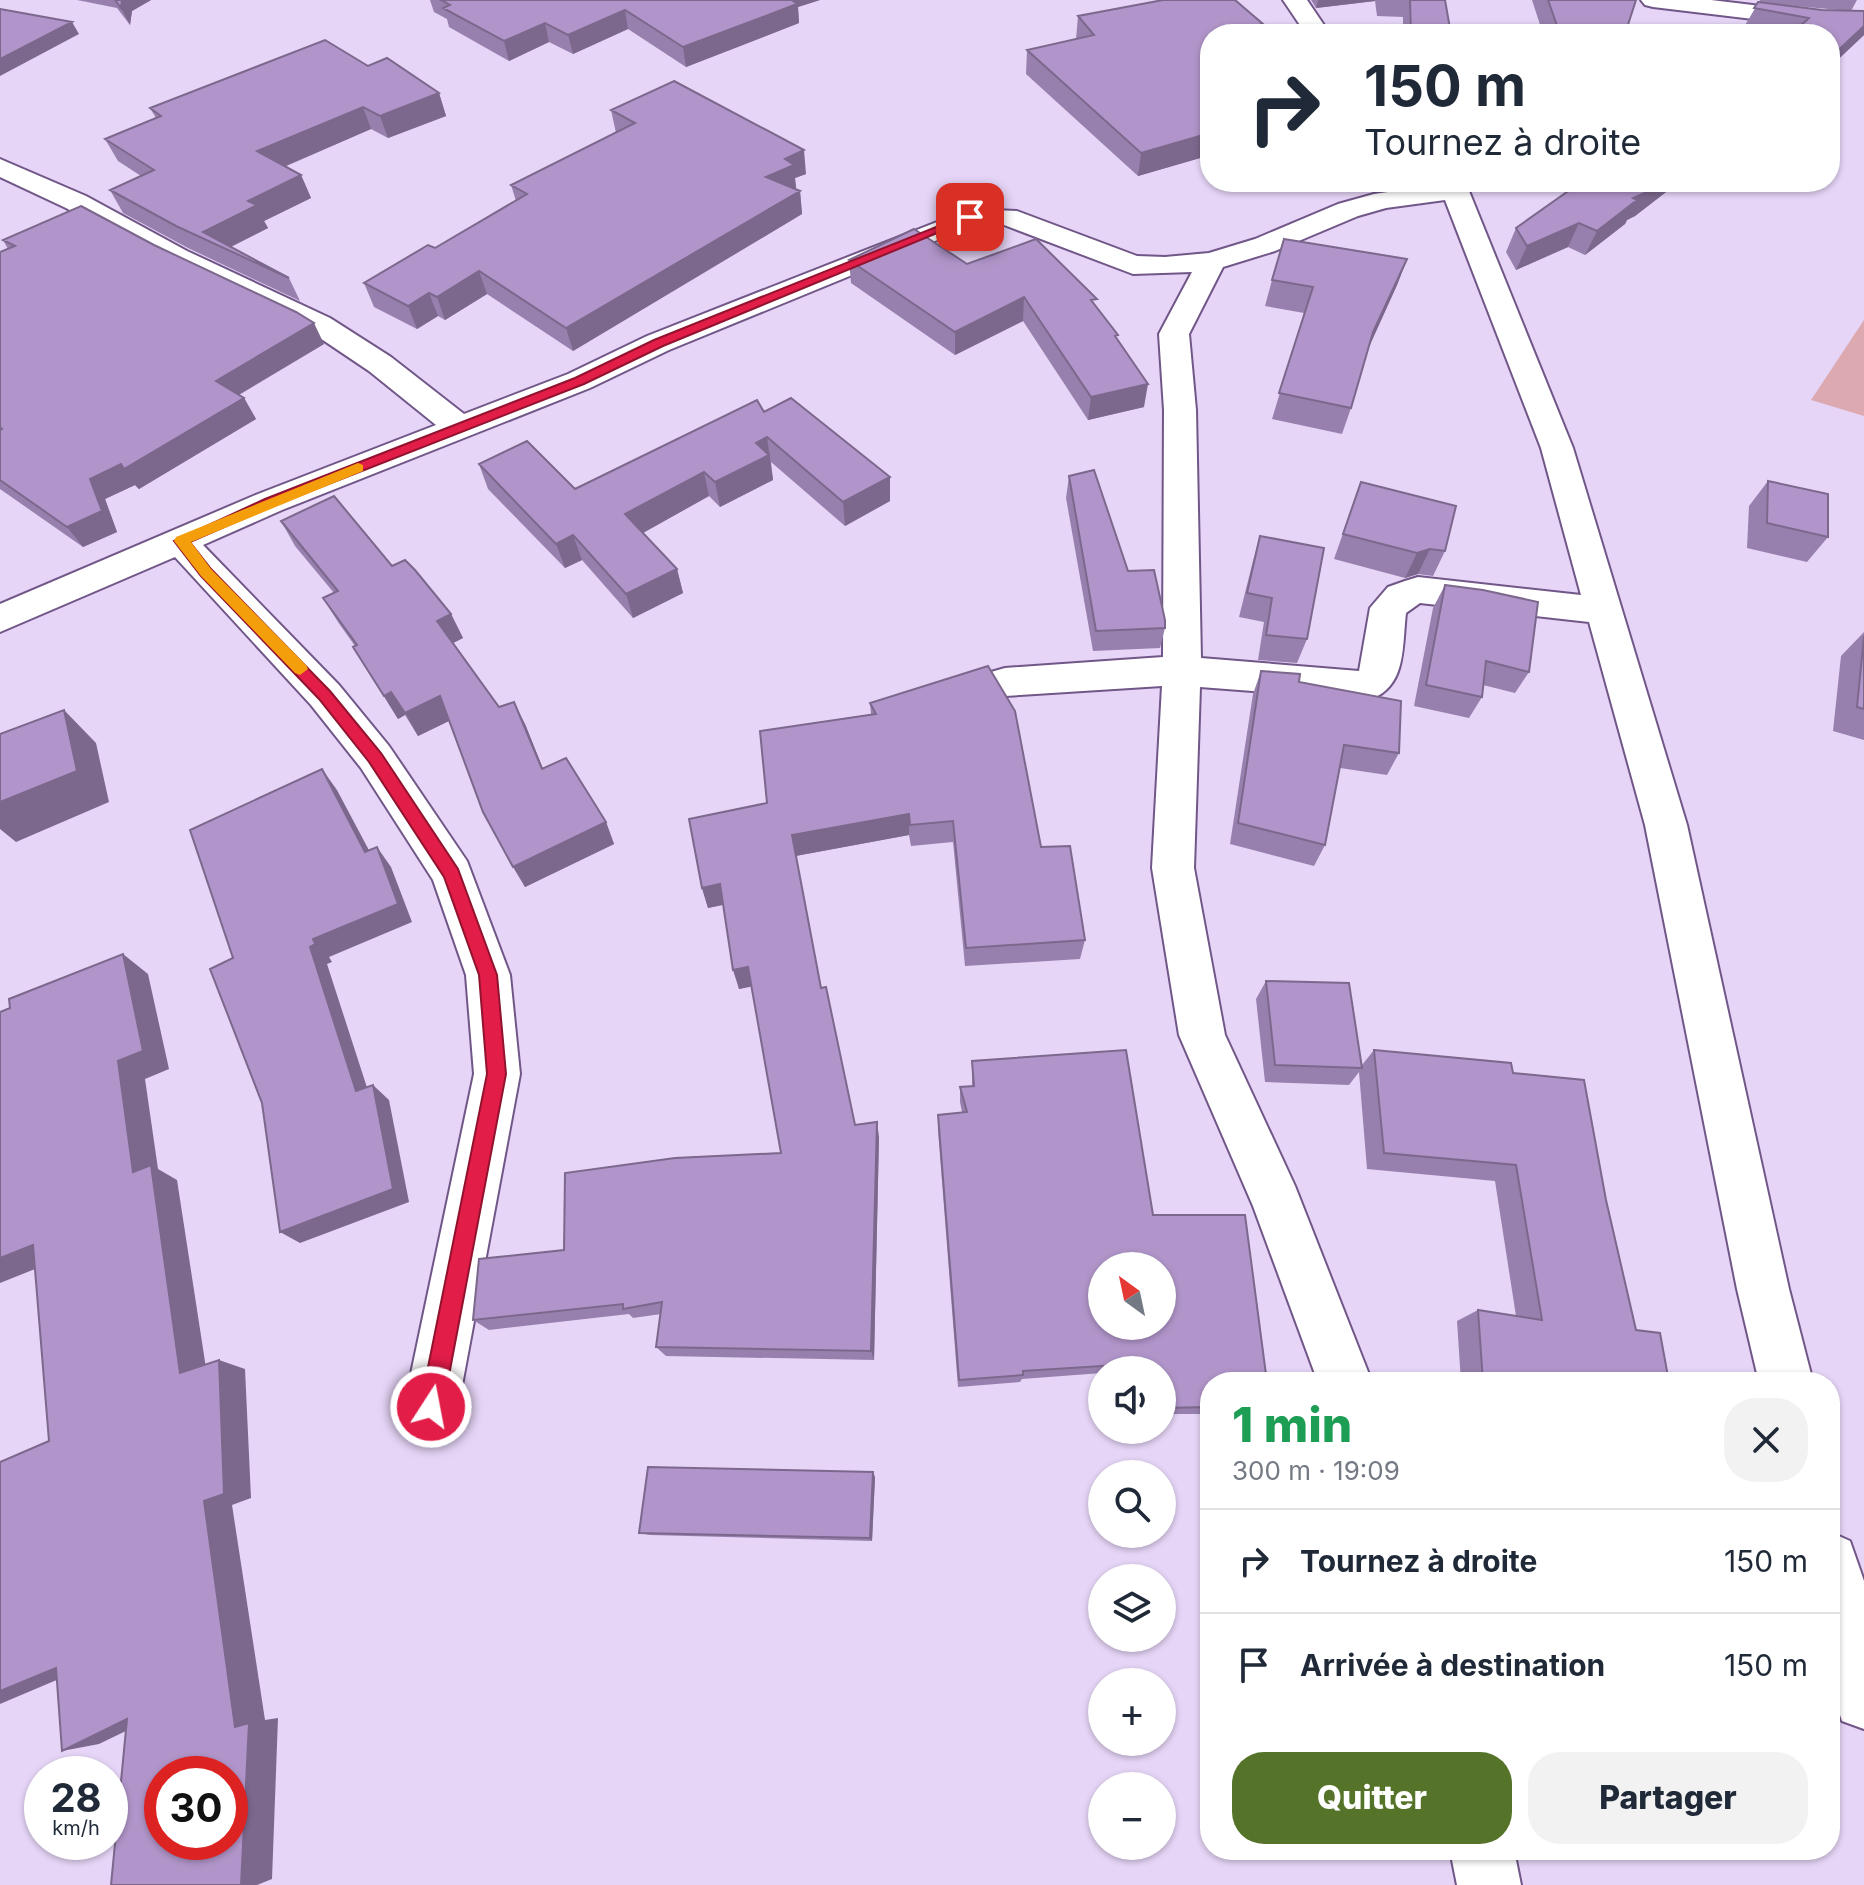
<!DOCTYPE html>
<html lang="fr">
<meta charset="utf-8">
<style>
:root{--surface:#fff;--page:#f2f2f3;--text:#1f2937;--muted:#747a83;--line:#e0e1e3;--accent:#567429}
body{margin:0;font-family:Inter,sans-serif;background:var(--page);color:var(--text);height:100vh;display:flex;flex-direction:column;font-size:30px;white-space:nowrap}
*{box-sizing:border-box;margin:0}
p{font-size:26px;color:var(--muted)}
.icon{flex:none;width:44px;height:44px;fill:none;stroke:currentColor;stroke-width:2;stroke-linecap:round;stroke-linejoin:round}
.map{position:relative;flex:1;overflow:hidden}
.details{position:absolute;left:1200px;top:1372px;width:640px;height:488px;display:flex;flex-direction:column;background:var(--surface);border-radius:32px;box-shadow:0 2px 6px #0004}
.details>*{flex:none}
.top-card{position:absolute;left:1200px;top:24px;width:640px;height:168px;border-radius:32px;box-shadow:0 2px 6px #0004;background:#fff;color:var(--text);overflow:hidden}
.needle{width:52px;rotate:327deg}
.fabs{position:absolute;left:1088px;top:1252px;display:grid;gap:16px}
.fabs a{display:grid;place-items:center;width:88px;height:88px;border-radius:50%;background:var(--surface);box-shadow:0 2px 6px #0004;font-size:40px}
.speed{position:absolute;left:24px;top:1756px;display:flex;gap:16px;font-size:40px;font-weight:700;text-align:center}
.speed>*{display:grid;place-content:center;width:104px;height:104px;border-radius:50%;background:var(--surface);box-shadow:0 2px 6px #0004;line-height:1}
.speed small{font-size:20px;font-weight:400}
.speed .limit{border:12px solid #d22;background:#fff;color:#111}
.pin{position:absolute;display:grid;place-items:center;width:68px;height:68px;color:#fff;margin:-34px;border-radius:16px;box-shadow:0 4px 12px #0006}
.me{position:absolute;width:88px;margin:-44px;rotate:11deg;stroke-linejoin:round;filter:drop-shadow(0 0 6px #0008)}
.turn{display:flex;align-items:center;gap:28px;height:168px;padding:0 32px;font-size:36px}
.turn .icon{width:104px;height:104px;stroke-width:2.5}
.turn b{display:block;font-size:56px;line-height:68px}
.round{display:grid;place-items:center;flex:none;width:84px;height:84px;border-radius:32px;background:var(--page)}
.headline{display:flex;align-items:center;justify-content:space-between;height:136px;padding:0 32px}
h1{font-size:48px;font-weight:800;line-height:60px;color:#1e9e55}
.button{display:flex;gap:16px;margin-top:auto;padding:16px 32px}
.button a{flex:1;height:92px;border-radius:32px;background:var(--accent);color:#fff;font-size:32px;font-weight:800;line-height:92px;text-align:center}
.button a+a{background:var(--page);color:var(--text)}
ul{padding:0;list-style:none}
li{display:flex;align-items:center;gap:24px;height:104px;padding:0 32px;border-top:2px solid var(--line)}
li div{flex:1}
li b{display:block;font-size:30px}
li em{font-style:normal}
.map>svg:first-child{display:block}
.green{fill:#dca9b1}
.lines{fill:none;stroke-linecap:round;stroke-linejoin:round}
.minor-casing{stroke:#715788;stroke-width:4}
.minor{fill:#fff;fill-rule:evenodd}
.wall{fill:#9880ae}
.shaded-wall{fill:#7c688d}
.building{fill:#b195ca;stroke:#7c688d;stroke-width:2;fill-rule:evenodd}
.route{fill:#e11d48;stroke:#92132f;stroke-width:2}
.slow{fill:#f59e0b}
</style>
<div class="map">
<svg width="1864" height="1885" viewBox="0 0 1864 1885">
<rect width="100%" height="100%" fill="#e6d5f7"/>
<!-- green -->
<path class="green" d="M 1864,320 L 1864,416 L 1811,400 Z"/>
<g class="lines">
<!-- minor casing -->
<g class="minor-casing">
<path id="minor" d="M 1283,0 L 1307,0 L 1330,34 L 1306,34 Z
M 1641,0 L 1711,0 L 1811,12 L 1864,14 L 1864,28 L 1811,26 L 1653,7 L 1645,5 Z
M 0,159 L 86,196 L 187,251 L 330,318 L 391,357 L 464,414 L 568,374 L 647,336 L 970,209 L 1017,211 L 1137,256 L 1165,257 L 1209,253 L 1255,239 L 1338,204 L 1374,194 L 1436,185 L 1433,182 L 1462,182 L 1469,191 L 1573,448 L 1687,825 L 1789,1289 L 1813,1382 L 1759,1382 L 1737,1289 L 1645,825 L 1589,622 L 1420,603 L 1406,613 C 1402,647 1407,688 1368,700 L 1200,687 L 1194,868 L 1225,1035 L 1295,1186 L 1372,1382 L 1318,1382 L 1253,1206 L 1179,1035 L 1152,868 L 1162,686 L 1005,696 L 991,692 L 986,682 L 991,672 L 1005,668 L 1163,657 L 1164,410 L 1159,334 L 1192,272 L 1133,274 L 1004,225 L 974,225 L 669,350 L 590,388 L 282,510 L 203,545 L 339,685 L 389,746 L 467,861 L 510,975 L 520,1074 L 458,1407 L 450,1426 L 431,1434 L 412,1426 L 404,1407 L 474,1074 L 466,975 L 433,880 L 361,768 L 311,705 L 175,557 L 0,632 L 0,604 L 258,494 L 436,425 L 369,371 L 308,330 L 167,263 L 66,208 L 0,177 ZM 1445,200 L 1541,448 L 1581,595 L 1418,577 L 1405,581 L 1388,587 L 1370,608 L 1359,671 L 1201,658 L 1196,410 L 1189,334 L 1223,267 L 1275,251 L 1358,216 L 1386,208 Z
M 1830,1532 L 1850,1541 L 1864,1581 L 1864,1729 L 1842,1721 L 1830,1684 Z
M 1450,1850 L 1514,1850 L 1521,1885 L 1457,1885 Z"/>
</g>
<!-- minor -->
<use href="#minor" class="minor"/>
</g>
<!-- wall -->
<path class="wall" d="M 77,0 L 151,0 L 132,11 L 130,25 L 117,8 Z
M 430,0 L 820,0 L 798,7 L 799,23 L 686,67 L 628,29 L 573,54 L 549,42 L 509,61 L 449,27 L 447,19 L 434,12 Z
M 1311,0 L 1445,0 L 1451,34 L 1403,34 L 1403,17 L 1377,16 L 1375,1 L 1316,8 Z
M 1532,0 L 1636,0 L 1625,34 L 1543,34 Z
M 1760,0 L 1857,0 L 1851,11 L 1773,4 L 1864,35 L 1830,67 L 1830,34 L 1781,34 L 1744,27 Z
M 1078,16 L 1210,34 L 1210,158 L 1207,156 L 1138,176 L 1026,74 L 1027,50 L 1076,39 Z
M 368,66 L 439,93 L 446,116 L 388,138 L 371,129 L 284,167 L 301,175 L 311,198 L 264,221 L 268,228 L 231,247 L 289,278 L 300,301 L 188,248 L 123,213 L 110,190 L 141,176 L 118,161 L 105,139 L 156,118 L 150,108 Z
M 611,110 L 806,174 L 795,178 L 796,188 L 795,189 L 800,191 L 802,214 L 573,351 L 487,294 L 445,320 L 438,316 L 417,329 L 374,307 L 364,283 L 435,248 L 516,201 L 511,185 L 616,133 Z
M 1532,182 L 1567,182 L 1563,190 Z
M 1581,182 L 1679,182 L 1635,216 L 1627,220 L 1625,224 L 1585,255 L 1568,247 L 1516,270 L 1506,252 L 1516,228 Z
M 3,240 L 324,344 L 239,395 L 244,398 L 256,419 L 139,489 L 135,485 L 105,499 L 117,532 L 83,547 L 0,489 L 0,252 L 8,249 Z
M 1407,259 L 1397,285 L 1368,349 L 1351,408 L 1342,434 L 1272,419 L 1304,313 L 1265,306 L 1272,280 Z
M 849,260 L 967,264 L 1096,307 L 1144,407 L 1088,420 L 1023,321 L 955,355 L 851,283 Z
M 764,412 L 890,477 L 890,501 L 845,526 L 771,462 L 773,480 L 720,507 L 709,496 L 643,533 L 677,569 L 683,593 L 633,618 L 582,560 L 565,568 L 488,489 L 479,464 L 575,489 Z
M 1069,476 L 1165,628 L 1160,648 L 1093,651 L 1066,498 Z
M 1768,481 L 1828,537 L 1807,562 L 1747,548 L 1749,506 Z
M 1361,482 L 1445,551 L 1433,576 L 1418,574 L 1405,578 L 1334,559 Z
M 281,521 L 392,566 L 451,614 L 463,638 L 453,643 L 499,707 L 525,724 L 543,769 L 606,822 L 614,844 L 525,887 L 449,721 L 418,736 L 405,715 L 398,719 L 353,647 L 355,646 L 338,622 L 323,598 L 334,593 L 295,546 Z
M 1260,536 L 1307,639 L 1297,663 L 1258,660 L 1264,622 L 1239,617 L 1253,561 Z
M 1445,585 L 1529,672 L 1515,693 L 1483,685 L 1482,697 L 1469,718 L 1414,706 L 1433,608 Z
M 1864,632 L 1864,740 L 1833,731 L 1841,656 Z
M 1261,671 L 1299,682 L 1399,753 L 1387,775 L 1340,768 L 1325,845 L 1314,866 L 1230,844 L 1253,694 Z
M 870,703 L 1041,847 L 1085,940 L 1080,959 L 965,966 L 953,842 L 911,846 L 909,835 L 796,856 L 821,988 L 855,1125 L 879,1137 L 874,1360 L 666,1356 L 656,1347 L 661,1314 L 633,1318 L 629,1314 L 489,1330 L 473,1320 L 564,1250 L 781,1153 L 752,986 L 739,989 L 723,905 L 708,908 L 702,888 L 767,803 L 871,714 Z
M 1266,981 L 1362,1065 L 1374,1050 L 1513,1073 L 1606,1200 L 1636,1330 L 1669,1382 L 1461,1382 L 1457,1321 L 1478,1310 L 1516,1316 L 1495,1181 L 1367,1169 L 1359,1072 L 1349,1085 L 1265,1082 L 1256,999 Z
M 972,1061 L 1153,1215 L 1210,1382 L 1210,1414 L 1162,1414 L 1162,1370 L 1102,1370 L 1102,1373 L 1022,1379 L 1020,1382 L 958,1387 L 938,1130 L 938,1115 L 962,1112 L 960,1102 L 960,1087 L 972,1086 Z
M 875,1477 L 872,1541 L 650,1535 L 639,1533 Z"/>
<!-- shaded-wall -->
<path class="shaded-wall" d="M 122,0 L 151,0 L 132,11 L 130,25 L 121,8 Z
M 781,0 L 820,0 L 798,7 L 799,23 L 686,67 L 683,47 Z
M 1318,0 L 1375,0 L 1375,1 L 1316,8 Z
M 625,10 L 628,29 L 573,54 L 568,35 Z
M 72,22 L 79,34 L 0,76 L 0,59 Z
M 545,23 L 549,42 L 509,61 L 504,41 Z
M 1263,24 L 1261,34 L 1234,34 L 1235,30 Z
M 1864,26 L 1864,35 L 1830,67 L 1830,58 Z
M 439,93 L 446,116 L 388,138 L 380,116 Z
M 363,107 L 371,129 L 267,174 L 257,151 Z
M 1210,133 L 1207,156 L 1138,176 L 1141,153 Z
M 804,150 L 806,174 L 795,178 L 796,188 L 769,200 L 766,177 L 785,159 Z
M 301,175 L 311,198 L 264,221 L 268,228 L 226,249 L 203,232 L 248,201 Z
M 1660,182 L 1679,182 L 1635,216 L 1627,220 L 1625,224 L 1585,255 L 1597,231 L 1633,198 Z
M 800,191 L 802,214 L 573,351 L 566,328 Z
M 1579,223 L 1568,247 L 1516,270 L 1527,246 Z
M 1407,259 L 1397,285 L 1364,358 L 1373,332 Z
M 479,271 L 487,294 L 445,320 L 437,297 Z
M 429,293 L 438,316 L 417,329 L 408,306 Z
M 1024,297 L 1023,321 L 955,355 L 955,332 Z
M 314,323 L 324,344 L 228,401 L 216,381 Z
M 1148,384 L 1144,407 L 1088,420 L 1091,397 Z
M 244,398 L 256,419 L 139,489 L 135,485 L 105,499 L 117,532 L 83,547 L 67,527 L 90,479 Z
M 767,437 L 773,480 L 720,507 L 715,482 L 756,443 Z
M 704,472 L 709,496 L 632,539 L 625,514 Z
M 890,477 L 890,501 L 845,526 L 843,502 Z
M 573,535 L 582,560 L 565,568 L 556,544 Z
M 1430,549 L 1418,574 L 1405,578 L 1417,553 Z
M 677,569 L 683,593 L 633,618 L 626,594 Z
M 451,614 L 463,638 L 449,645 L 437,621 Z
M 391,692 L 405,715 L 398,719 L 384,696 Z
M 440,696 L 453,719 L 418,736 L 405,713 Z
M 514,702 L 525,724 L 552,791 L 542,769 Z
M 64,710 L 96,743 L 109,802 L 16,842 L 0,829 L 0,802 Z
M 322,769 L 337,790 L 380,871 L 365,852 Z
M 909,814 L 909,835 L 795,856 L 792,835 Z
M 606,822 L 614,844 L 525,887 L 513,867 Z
M 377,847 L 391,867 L 412,922 L 329,957 L 332,962 L 327,964 L 373,1106 L 356,1091 L 310,947 L 313,939 Z
M 720,884 L 726,904 L 708,908 L 702,888 Z
M 123,954 L 148,974 L 169,1069 L 145,1079 L 158,1169 L 177,1180 L 208,1381 L 180,1373 L 133,1172 L 118,1061 Z
M 748,967 L 754,986 L 739,989 L 733,970 Z
M 373,1085 L 389,1100 L 409,1202 L 300,1243 L 280,1232 Z
M 877,1122 L 879,1137 L 874,1360 L 871,1351 Z
M 33,1245 L 65,1257 L 0,1283 L 0,1258 Z
M 219,1360 L 245,1369 L 251,1498 L 232,1505 L 265,1720 L 278,1718 L 272,1879 L 257,1885 L 241,1885 L 204,1501 Z
M 873,1472 L 875,1477 L 872,1541 L 870,1538 Z
M 92,1665 L 0,1704 L 0,1691 L 56,1668 Z
M 161,1714 L 99,1744 L 62,1751 L 127,1719 Z"/>
<!-- building -->
<path class="building" d="M 115,0 L 122,0 L 121,8 Z
M 441,0 L 792,0 L 797,4 L 683,47 L 625,10 L 568,35 L 545,23 L 504,41 L 443,8 L 450,5 Z
M 1163,0 L 1235,0 L 1263,24 L 1235,30 L 1242,34 L 1210,34 L 1210,133 L 1141,153 L 1027,50 L 1094,35 L 1078,16 Z
M 1410,0 L 1445,0 L 1451,34 L 1411,34 Z
M 1548,0 L 1636,0 L 1625,34 L 1560,34 Z
M 1758,2 L 1822,10 L 1864,11 L 1864,26 L 1830,58 L 1830,34 L 1791,34 L 1809,18 L 1754,8 Z
M 0,9 L 72,22 L 0,59 Z
M 325,40 L 368,66 L 387,58 L 439,93 L 380,116 L 363,107 L 257,151 L 301,175 L 248,201 L 257,205 L 203,232 L 289,278 L 176,226 L 110,190 L 154,170 L 105,139 L 161,116 L 150,108 Z
M 674,81 L 804,150 L 785,159 L 794,165 L 766,177 L 800,191 L 566,328 L 479,271 L 437,297 L 429,293 L 408,306 L 364,283 L 428,245 L 435,248 L 527,194 L 511,185 L 635,123 L 611,110 Z
M 1581,182 L 1660,182 L 1647,192 L 1633,198 L 1637,200 L 1597,231 L 1579,223 L 1527,246 L 1516,228 Z
M 81,206 L 154,245 L 296,312 L 314,323 L 216,381 L 244,398 L 124,469 L 121,464 L 90,479 L 102,511 L 67,527 L 0,480 L 0,430 L 2,429 L 0,427 L 0,252 L 15,246 L 3,240 Z
M 914,229 L 967,264 L 1036,239 L 1097,299 L 1091,300 L 1118,335 L 1115,336 L 1148,384 L 1091,397 L 1024,297 L 955,332 L 849,260 Z
M 1284,239 L 1407,259 L 1373,332 L 1351,408 L 1279,393 L 1313,287 L 1272,280 Z
M 791,398 L 890,477 L 843,502 L 767,437 L 756,443 L 769,455 L 715,482 L 704,472 L 625,514 L 677,569 L 626,594 L 573,535 L 556,544 L 479,464 L 527,441 L 575,489 L 757,400 L 764,412 Z
M 1094,470 L 1128,571 L 1154,570 L 1165,620 L 1165,628 L 1096,631 L 1069,476 Z
M 1768,481 L 1828,494 L 1828,537 L 1767,523 Z
M 1361,482 L 1456,506 L 1445,551 L 1430,549 L 1417,553 L 1343,534 Z
M 334,496 L 392,566 L 405,560 L 415,570 L 451,614 L 437,621 L 499,707 L 514,702 L 542,769 L 566,758 L 606,822 L 513,867 L 483,812 L 440,696 L 405,713 L 391,692 L 384,696 L 353,647 L 357,645 L 323,598 L 338,591 L 281,521 Z
M 1260,536 L 1324,548 L 1307,639 L 1266,635 L 1272,598 L 1247,593 Z
M 1445,585 L 1483,590 L 1538,602 L 1529,672 L 1486,661 L 1482,697 L 1426,685 Z
M 1864,636 L 1864,709 L 1857,707 Z
M 988,666 L 1015,711 L 1041,847 L 1070,846 L 1085,940 L 966,948 L 953,821 L 910,825 L 909,814 L 792,835 L 821,988 L 826,987 L 855,1125 L 877,1122 L 871,1351 L 656,1347 L 662,1302 L 623,1309 L 623,1304 L 473,1320 L 479,1259 L 564,1250 L 565,1173 L 675,1158 L 781,1153 L 748,967 L 733,970 L 720,884 L 702,888 L 689,819 L 767,803 L 760,731 L 876,714 L 870,703 Z
M 1261,671 L 1300,674 L 1299,682 L 1401,701 L 1399,753 L 1344,745 L 1325,845 L 1238,823 Z
M 64,710 L 77,771 L 0,802 L 0,734 Z
M 322,769 L 365,852 L 377,847 L 398,904 L 313,939 L 315,944 L 310,947 L 356,1091 L 373,1085 L 393,1189 L 280,1232 L 262,1103 L 210,969 L 233,958 L 190,830 Z
M 123,954 L 143,1051 L 118,1061 L 133,1172 L 151,1165 L 180,1373 L 219,1360 L 224,1494 L 204,1501 L 235,1727 L 249,1723 L 241,1885 L 111,1885 L 127,1719 L 62,1751 L 56,1668 L 0,1691 L 0,1462 L 49,1441 L 33,1245 L 0,1258 L 0,1012 L 10,1008 L 9,999 ZM 162,1774 L 230,1774 L 230,1842 L 162,1842 Z
M 1266,981 L 1349,983 L 1362,1068 L 1275,1065 Z
M 1126,1050 L 1153,1215 L 1245,1215 L 1267,1382 L 1210,1382 L 1210,1407 L 1162,1408 L 1162,1370 L 1151,1370 L 1150,1363 L 1023,1371 L 1023,1375 L 959,1380 L 938,1115 L 967,1112 L 960,1087 L 974,1086 L 972,1061 ZM 1102,1266 L 1162,1266 L 1162,1326 L 1102,1326 Z
M 1374,1050 L 1511,1063 L 1513,1073 L 1584,1080 L 1606,1200 L 1636,1330 L 1660,1333 L 1669,1382 L 1483,1382 L 1478,1310 L 1542,1320 L 1516,1165 L 1384,1153 Z
M 648,1467 L 873,1472 L 870,1538 L 639,1533 Z"/>
<!-- route -->
<path class="route" d="M 966,215 L 976,217 L 663,346 L 584,384 L 275,505 L 190,542 L 211,569 L 330,691 L 381,753 L 458,869 L 497,975 L 506,1074 L 443,1407 L 439,1415 L 431,1418 L 423,1415 L 420,1407 L 487,1074 L 479,975 L 444,877 L 369,762 L 319,699 L 201,576 L 174,541 L 265,499 L 575,378 L 654,340 Z"/>
<!-- slow -->
<path class="slow" d="M 358,463 L 363,465 L 363,471 L 191,542 L 211,569 L 306,665 L 308,669 L 300,675 L 295,673 L 201,576 L 174,541 L 176,537 Z"/>
</svg>
<div class="fabs">
<a><svg class="needle" viewBox="-14 -14 28 28"><path d="M0-13l5 13h-10z" fill="#e53935"/><path d="M0 13l5-13h-10z" fill="#747a83"/></svg></a>
<a><svg class="icon" aria-label="sound" viewBox="0 0 24 24"><path d="M4 9h4l5-4v14l-5-4H4zM17 9q2 3 0 6"/></svg></a>
<a><svg class="icon" aria-label="search" viewBox="0 0 24 24"><circle cx="10" cy="10" r="6"/><path d="M15 15l6 6"/></svg></a>
<a><svg class="icon" aria-label="layers" viewBox="0 0 24 24"><path d="M12 4l9 5-9 5-9-5zM3 14l9 5 9-5"/></svg></a>
<a>+</a>
<a>−</a>
</div>
<div class="speed"><div>28<small>km/h</small></div><div class="limit">30</div></div>
<div class="pin" style="left:970px;top:217px;background:#d93025"><svg class="icon" aria-label="arrive" viewBox="0 0 24 24"><path d="M6 21V4h12l-3 4 3 4H6"/></svg></div>
<svg class="me" style="left:431px;top:1407px" viewBox="-20 -20 40 40"><circle r="17" fill="#e11d48" stroke="#fff" stroke-width="3"/><path d="M0-11L8 9 0 5-8 9z" fill="#fff"/></svg>
<div class="top-card">
<div class="turn"><svg class="icon" aria-label="right" viewBox="0 0 24 24"><path d="M7 20v-9h11M14 6l5 5-5 5"/></svg><div><b>150 m</b>Tournez à droite</div></div>
</div>
<section class="details">
<div class="headline"><div><h1>1 min</h1><p>300 m · 19:09</p></div><a class="round"><svg class="icon" aria-label="close" viewBox="0 0 24 24"><path d="M6 6l12 12M18 6L6 18"/></svg></a></div>
<ul>
<li><svg class="icon" aria-label="right" viewBox="0 0 24 24"><path d="M7 20v-9h11M14 6l5 5-5 5"/></svg><div><b>Tournez à droite</b></div><em>150 m</em></li>
<li><svg class="icon" aria-label="arrive" viewBox="0 0 24 24"><path d="M6 21V4h12l-3 4 3 4H6"/></svg><div><b>Arrivée à destination</b></div><em>150 m</em></li>
</ul>
<div class="button"><a>Quitter</a><a>Partager</a></div>
</section>
</div>
